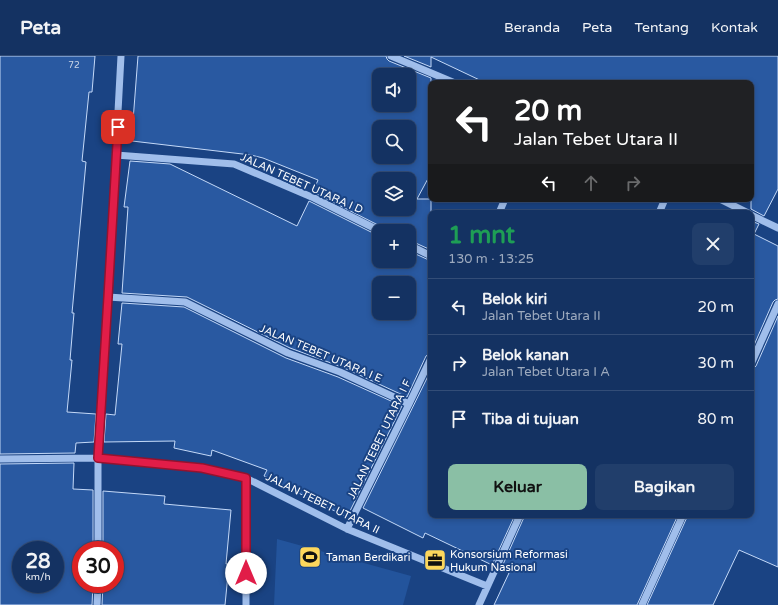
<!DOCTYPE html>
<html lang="id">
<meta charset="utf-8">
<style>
:root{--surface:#143262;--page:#213e6b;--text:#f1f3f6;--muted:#9daabe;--line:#334d77;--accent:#8abfa5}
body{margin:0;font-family:"Varela Round",sans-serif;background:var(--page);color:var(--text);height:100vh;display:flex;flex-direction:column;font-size:15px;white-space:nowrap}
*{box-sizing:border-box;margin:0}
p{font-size:13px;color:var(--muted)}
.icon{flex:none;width:22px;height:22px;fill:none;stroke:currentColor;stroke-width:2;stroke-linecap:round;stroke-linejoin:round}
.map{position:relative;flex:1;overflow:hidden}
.panel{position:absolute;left:428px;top:154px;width:326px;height:308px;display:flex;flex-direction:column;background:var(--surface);border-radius:8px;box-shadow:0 2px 6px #0003,0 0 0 1px var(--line)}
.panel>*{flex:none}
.guide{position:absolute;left:428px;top:24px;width:326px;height:122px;border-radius:8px;box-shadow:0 2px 6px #0003,0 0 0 1px var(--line);background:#202124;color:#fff;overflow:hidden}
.tools{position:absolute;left:372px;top:12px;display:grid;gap:8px}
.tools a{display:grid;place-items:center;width:44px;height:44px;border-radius:8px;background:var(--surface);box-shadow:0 2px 6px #0003,0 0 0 1px var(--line);font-size:20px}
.speed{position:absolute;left:12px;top:485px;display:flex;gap:8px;font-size:20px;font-weight:700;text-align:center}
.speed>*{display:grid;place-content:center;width:52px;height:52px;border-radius:50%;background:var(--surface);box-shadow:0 2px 6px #0003,0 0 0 1px var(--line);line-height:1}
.speed small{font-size:10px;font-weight:400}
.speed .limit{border:6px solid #d22;background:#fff;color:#111}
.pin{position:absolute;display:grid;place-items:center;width:34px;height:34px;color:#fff;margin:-17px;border-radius:8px;box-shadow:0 2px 6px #0006}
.me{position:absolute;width:44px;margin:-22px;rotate:0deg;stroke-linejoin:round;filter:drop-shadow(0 0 3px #0008)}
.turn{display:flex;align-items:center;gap:14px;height:84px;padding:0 20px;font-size:18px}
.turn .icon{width:52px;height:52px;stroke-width:2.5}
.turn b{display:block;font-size:28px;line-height:34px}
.lanes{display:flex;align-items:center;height:38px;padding:0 20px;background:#0003;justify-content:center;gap:20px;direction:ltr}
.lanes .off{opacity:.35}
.round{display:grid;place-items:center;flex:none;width:42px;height:42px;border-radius:8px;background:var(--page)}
.overview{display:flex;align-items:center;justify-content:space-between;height:68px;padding:0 20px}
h1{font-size:24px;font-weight:800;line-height:30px;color:#1e9e55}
.action{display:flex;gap:8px;margin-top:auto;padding:8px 20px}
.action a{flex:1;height:46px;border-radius:8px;background:var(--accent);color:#111;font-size:16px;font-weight:800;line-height:46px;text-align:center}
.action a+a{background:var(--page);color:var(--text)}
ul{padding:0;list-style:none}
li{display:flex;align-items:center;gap:12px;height:56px;padding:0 20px;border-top:1px solid var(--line)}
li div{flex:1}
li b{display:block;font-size:15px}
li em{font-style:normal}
header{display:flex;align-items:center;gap:24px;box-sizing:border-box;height:56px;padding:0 20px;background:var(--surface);border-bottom:1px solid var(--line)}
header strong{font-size:19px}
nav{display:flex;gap:22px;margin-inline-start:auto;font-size:14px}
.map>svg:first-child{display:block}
.green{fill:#23549c}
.building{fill:#2959a1;stroke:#c4d9f8;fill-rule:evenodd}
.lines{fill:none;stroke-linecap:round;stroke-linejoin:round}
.minor{stroke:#a0beeb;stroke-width:7}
.route-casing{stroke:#92132f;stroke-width:10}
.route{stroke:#e11d48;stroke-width:7}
.labels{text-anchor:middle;stroke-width:4;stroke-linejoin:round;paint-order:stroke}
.number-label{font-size:9px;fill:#cad6e8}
.street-label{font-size:11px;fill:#fff;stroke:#1a4383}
.poi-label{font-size:11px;fill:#fff;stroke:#1a4383;text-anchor:start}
</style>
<header>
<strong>Peta</strong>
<nav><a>Beranda</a><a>Peta</a><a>Tentang</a><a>Kontak</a></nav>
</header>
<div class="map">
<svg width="778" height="549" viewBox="0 0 778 549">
<rect width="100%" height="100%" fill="#1a4383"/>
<!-- green -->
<path class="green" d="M 277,483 L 411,520 L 403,549 L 274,549 Z"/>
<!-- building -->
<path class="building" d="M 0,0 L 95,0 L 92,36 L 89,36 L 82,105 L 86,106 L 72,257 L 74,257 L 70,304 L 72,304 L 67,356 L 96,358 L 94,386 L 76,387 L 75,397 L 0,398 Z
M 138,0 L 386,0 L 387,3 L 389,5 L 431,22 L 431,117 L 417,143 L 431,143 L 431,194 L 409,184 L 409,175 L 385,175 L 384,173 L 382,171 L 313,136 L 318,124 L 263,102 L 251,99 L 132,85 L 133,78 L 132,78 ZM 379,19 L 409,19 L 409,49 L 379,49 ZM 379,71 L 409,71 L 409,101 L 379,101 ZM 379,123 L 409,123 L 409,153 L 379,153 Z
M 404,0 L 778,0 L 778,133 L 764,160 L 751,153 L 751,27 L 486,27 L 431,1 L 431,11 Z
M 130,105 L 170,108 L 297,170 L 309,145 L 379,180 L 379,205 L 409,205 L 409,195 L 431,205 L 431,297 L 429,298 L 426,300 L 407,341 L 342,311 L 290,292 L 187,241 L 122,237 L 128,151 L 124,151 ZM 379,227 L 409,227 L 409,257 L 379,257 Z
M 751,165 L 759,168 L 754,178 L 778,190 L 778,243 L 775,244 L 773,246 L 751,296 Z
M 122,247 L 184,251 L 286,302 L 338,321 L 402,350 L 347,461 L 264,420 L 267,414 L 212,394 L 211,400 L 174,392 L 175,385 L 104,386 L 106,358 L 115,359 L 122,288 L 118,288 Z
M 778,260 L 778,511 L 739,494 L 713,549 L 647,549 L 688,459 L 751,459 L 751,313 L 754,312 L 756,310 Z
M 431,314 L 431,459 L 515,459 L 492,509 L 425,477 L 423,482 L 363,452 Z
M 74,407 L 73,433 L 93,434 L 93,494 L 81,494 L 81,528 L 93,528 L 92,549 L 0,549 L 0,408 ZM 21,494 L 55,494 L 55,528 L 21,528 Z
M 103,435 L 165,440 L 164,448 L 231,454 L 226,508 L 229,508 L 225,549 L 102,549 L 103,528 L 115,528 L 115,494 L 103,494 Z
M 525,459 L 678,459 L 637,549 L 494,549 L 509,517 L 501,513 Z"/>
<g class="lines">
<!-- minor -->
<path class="minor" d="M 391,0 L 455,27
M 116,99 L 234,108 L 314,142 L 380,175
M 720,143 L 748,157
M 499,157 L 505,143
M 659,157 L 665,143
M 751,159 L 778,172
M 409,189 L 431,200
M 108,241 L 185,246 L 288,297 L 340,316 L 409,348
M 751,308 L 778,248
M 0,403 L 98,402 L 202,412 L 246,422 L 347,473 L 487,530
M 347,473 L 409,348 L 431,302
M 98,494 L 98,402 L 108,241 L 121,0
M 97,549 L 98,528
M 246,549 L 246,422
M 479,549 L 520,459
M 642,549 L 683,459"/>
</g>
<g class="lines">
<!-- route casing -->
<g class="route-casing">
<path id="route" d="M 118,71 L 108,241 L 98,402 L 202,412 L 246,422 L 246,517"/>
</g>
<!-- route -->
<use href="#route" class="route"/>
</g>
<!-- icons -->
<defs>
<g id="stadium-square" transform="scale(1.15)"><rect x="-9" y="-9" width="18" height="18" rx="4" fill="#fdd75c" stroke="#1a4383"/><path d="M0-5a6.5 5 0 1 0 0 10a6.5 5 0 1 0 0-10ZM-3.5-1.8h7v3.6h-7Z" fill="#111"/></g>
<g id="office-square" transform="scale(1.15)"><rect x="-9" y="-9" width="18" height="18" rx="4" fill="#fdd75c" stroke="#1a4383"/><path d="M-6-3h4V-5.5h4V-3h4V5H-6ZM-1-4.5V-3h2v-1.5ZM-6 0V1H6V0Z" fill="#111"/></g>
</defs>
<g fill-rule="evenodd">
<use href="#stadium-square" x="310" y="501"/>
<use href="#office-square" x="435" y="504"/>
</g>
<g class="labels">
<!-- number labels -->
<g class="number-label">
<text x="74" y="12">72</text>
</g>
<!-- street labels -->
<g class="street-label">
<text transform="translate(302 127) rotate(24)" y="4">JALAN TEBET UTARA I D</text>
<text transform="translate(321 297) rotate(23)" y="4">JALAN TEBET UTARA I E</text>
<text transform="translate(379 383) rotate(-64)" y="4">JALAN TEBET UTARA I F</text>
<text transform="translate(323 447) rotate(26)" y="4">JALAN TEBET UTARA II</text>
</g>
<!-- poi labels -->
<g class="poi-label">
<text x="450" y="502">Konsorsium Reformasi<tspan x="450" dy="13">Hukum Nasional</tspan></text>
<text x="326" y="505">Taman Berdikari</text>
</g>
</g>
</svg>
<div class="tools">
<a><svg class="icon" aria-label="sound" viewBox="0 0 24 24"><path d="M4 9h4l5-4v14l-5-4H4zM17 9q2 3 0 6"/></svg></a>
<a><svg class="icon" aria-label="search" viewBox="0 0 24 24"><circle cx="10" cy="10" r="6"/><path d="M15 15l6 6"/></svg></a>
<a><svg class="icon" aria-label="layers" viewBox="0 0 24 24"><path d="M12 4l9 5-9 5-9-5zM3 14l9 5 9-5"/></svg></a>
<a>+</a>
<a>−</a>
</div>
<div class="speed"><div>28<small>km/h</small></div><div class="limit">30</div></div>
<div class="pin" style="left:118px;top:71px;background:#d93025"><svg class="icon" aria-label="arrive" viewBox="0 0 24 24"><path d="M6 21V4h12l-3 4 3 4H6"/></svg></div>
<svg class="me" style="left:246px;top:517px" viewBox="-20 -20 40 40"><circle r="19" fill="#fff"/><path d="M0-13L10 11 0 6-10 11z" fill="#e11d48"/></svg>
<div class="guide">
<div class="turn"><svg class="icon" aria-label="left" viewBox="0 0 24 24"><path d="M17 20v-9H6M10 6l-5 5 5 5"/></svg><div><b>20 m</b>Jalan Tebet Utara II</div></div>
<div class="lanes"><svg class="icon" aria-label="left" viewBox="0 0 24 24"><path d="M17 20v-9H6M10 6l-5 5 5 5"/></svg><svg class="icon off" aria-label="ahead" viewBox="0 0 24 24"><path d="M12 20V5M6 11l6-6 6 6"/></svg><svg class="icon off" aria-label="right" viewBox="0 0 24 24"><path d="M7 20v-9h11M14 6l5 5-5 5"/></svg></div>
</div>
<section class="panel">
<div class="overview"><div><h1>1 mnt</h1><p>130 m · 13:25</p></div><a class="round"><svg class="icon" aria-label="close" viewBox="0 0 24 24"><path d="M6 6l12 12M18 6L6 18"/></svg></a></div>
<ul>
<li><svg class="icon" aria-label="left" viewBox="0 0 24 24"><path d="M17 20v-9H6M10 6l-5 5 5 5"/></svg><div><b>Belok kiri</b><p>Jalan Tebet Utara II</p></div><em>20 m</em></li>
<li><svg class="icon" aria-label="right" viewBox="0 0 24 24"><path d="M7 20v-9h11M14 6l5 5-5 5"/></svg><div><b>Belok kanan</b><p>Jalan Tebet Utara I A</p></div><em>30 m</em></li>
<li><svg class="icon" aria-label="arrive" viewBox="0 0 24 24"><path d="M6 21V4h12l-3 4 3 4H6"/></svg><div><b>Tiba di tujuan</b></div><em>80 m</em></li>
</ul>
<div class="action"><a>Keluar</a><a>Bagikan</a></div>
</section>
</div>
